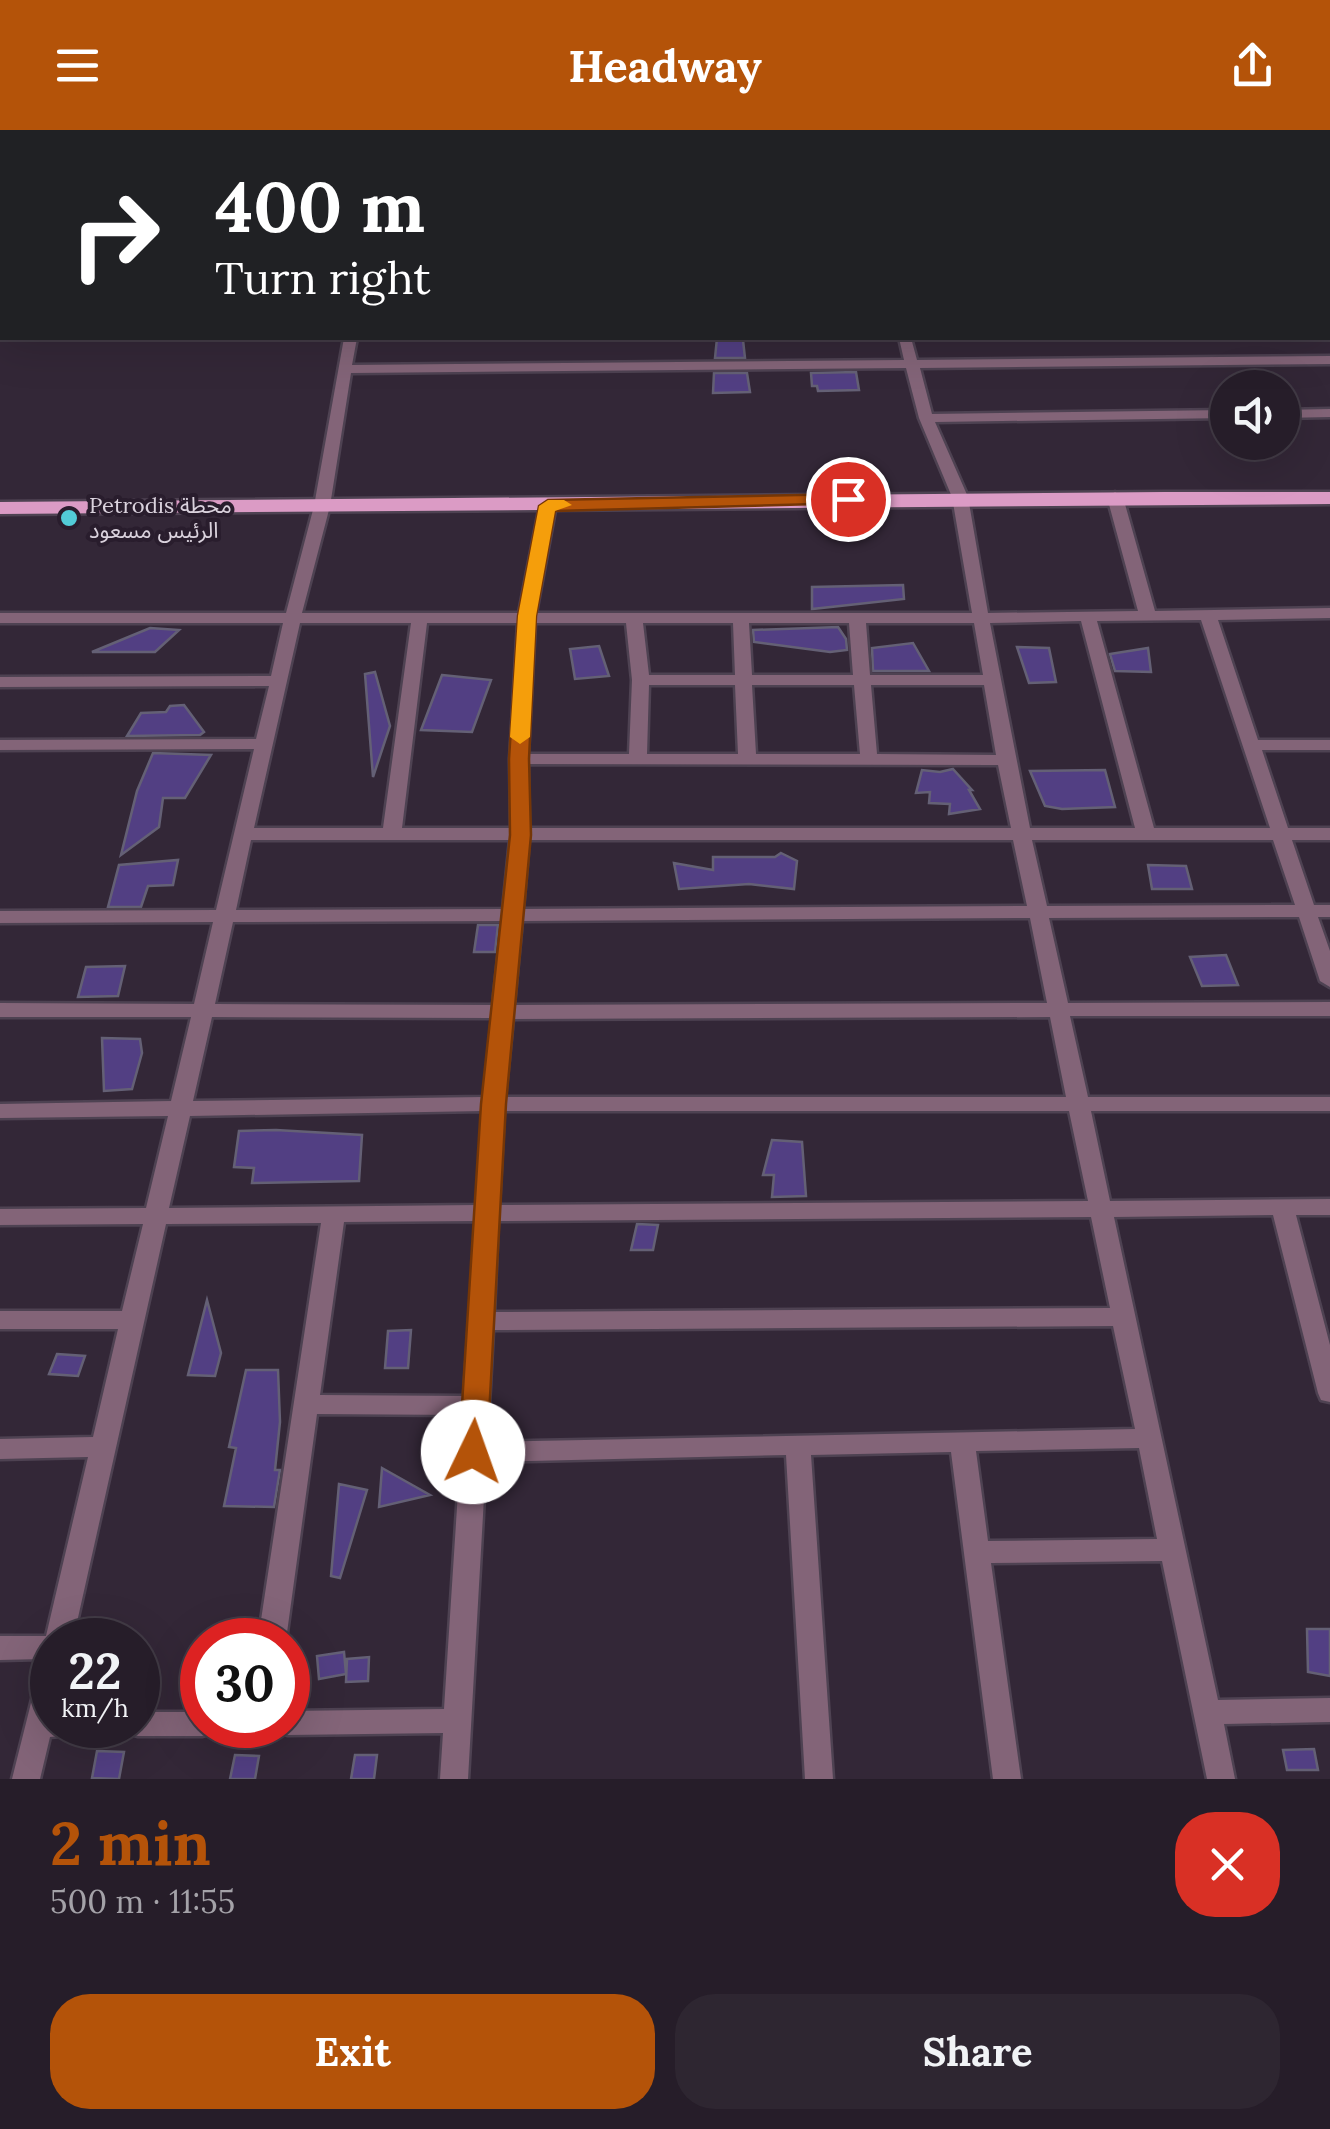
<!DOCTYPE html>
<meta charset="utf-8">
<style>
:root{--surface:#261d29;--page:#2e2631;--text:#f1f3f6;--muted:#a4a2a8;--line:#423b46;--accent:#b45309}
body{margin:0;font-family:Lora,"Noto Sans Arabic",serif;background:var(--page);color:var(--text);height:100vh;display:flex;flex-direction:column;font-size:38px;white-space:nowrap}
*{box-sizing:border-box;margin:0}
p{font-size:32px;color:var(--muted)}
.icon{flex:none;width:55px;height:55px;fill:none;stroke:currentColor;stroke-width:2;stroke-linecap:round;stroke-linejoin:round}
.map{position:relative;height:1649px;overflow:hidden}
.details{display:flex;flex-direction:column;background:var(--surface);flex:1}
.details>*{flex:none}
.top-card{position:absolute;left:0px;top:0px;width:1330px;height:210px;box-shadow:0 10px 40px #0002,0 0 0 2px var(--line);background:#202124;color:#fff;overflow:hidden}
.fabs{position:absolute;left:1210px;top:240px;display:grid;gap:20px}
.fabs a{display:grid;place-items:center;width:90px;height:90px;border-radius:50%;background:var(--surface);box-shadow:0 10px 40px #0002,0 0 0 2px var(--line);font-size:50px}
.speed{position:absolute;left:30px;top:1488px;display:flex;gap:20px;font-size:50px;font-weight:700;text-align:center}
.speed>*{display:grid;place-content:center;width:130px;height:130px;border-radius:50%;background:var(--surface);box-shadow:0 10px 40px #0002,0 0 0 2px var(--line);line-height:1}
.speed small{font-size:25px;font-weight:400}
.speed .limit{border:15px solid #d22;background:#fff;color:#111}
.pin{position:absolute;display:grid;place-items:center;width:85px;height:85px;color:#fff;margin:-42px;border:5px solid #fff;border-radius:50%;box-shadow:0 2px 10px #0007}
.me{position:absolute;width:110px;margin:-55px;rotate:3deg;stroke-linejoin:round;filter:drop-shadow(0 0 8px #0008)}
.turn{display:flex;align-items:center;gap:35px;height:210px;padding:0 50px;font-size:45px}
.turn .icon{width:130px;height:130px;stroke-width:2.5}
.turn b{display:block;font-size:70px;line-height:85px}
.round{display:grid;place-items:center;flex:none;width:105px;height:105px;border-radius:40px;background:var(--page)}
.head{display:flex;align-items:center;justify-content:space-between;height:170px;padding:0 50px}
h1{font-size:60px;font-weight:800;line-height:75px;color:var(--accent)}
.cta{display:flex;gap:20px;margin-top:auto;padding:20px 50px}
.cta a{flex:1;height:115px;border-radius:40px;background:var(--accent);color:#fff;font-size:40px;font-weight:800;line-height:115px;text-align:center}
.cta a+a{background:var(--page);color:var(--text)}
header{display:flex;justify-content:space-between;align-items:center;height:130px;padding:0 50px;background:var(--accent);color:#fff;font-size:45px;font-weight:800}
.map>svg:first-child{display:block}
.building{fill:#523f83;stroke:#646075;stroke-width:2.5}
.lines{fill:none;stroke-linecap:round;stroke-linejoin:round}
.street-casing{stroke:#4e4252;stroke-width:5}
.primary-casing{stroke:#4e4252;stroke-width:5}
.street{fill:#836478;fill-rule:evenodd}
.primary{fill:#db9bc5;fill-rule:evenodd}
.route{fill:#b45309;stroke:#753606;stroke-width:2.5}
.slow{fill:#f59e0b}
.poi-dot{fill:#52cbd7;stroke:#291d2d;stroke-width:4}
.labels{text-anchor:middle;stroke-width:8;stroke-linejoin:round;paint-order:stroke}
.far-poi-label{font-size:22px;fill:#dad2dd;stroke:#291d2d;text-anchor:start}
</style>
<header><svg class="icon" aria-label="menu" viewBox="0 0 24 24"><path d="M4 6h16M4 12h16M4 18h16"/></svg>Headway<svg class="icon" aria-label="share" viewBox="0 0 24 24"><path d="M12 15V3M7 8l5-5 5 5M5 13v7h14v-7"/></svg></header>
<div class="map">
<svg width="1330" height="1649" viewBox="0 0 1330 1649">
<rect width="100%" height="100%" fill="#332737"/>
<!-- building -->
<path class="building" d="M 717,208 L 743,210 L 745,228 L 715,228 Z
M 856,242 L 859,260 L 818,261 L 817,256 L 812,256 L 811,243 Z
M 714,243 L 747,243 L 750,262 L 713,263 Z
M 903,455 L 904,469 L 812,479 L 812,457 Z
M 838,497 L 846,509 L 847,520 L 830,522 L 754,512 L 753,500 Z
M 150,498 L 179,500 L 155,522 L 92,522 Z
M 913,513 L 929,541 L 873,541 L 872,518 Z
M 599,516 L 609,546 L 575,549 L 570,519 Z
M 1017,517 L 1049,518 L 1056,552 L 1029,553 Z
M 1148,518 L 1151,542 L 1115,541 L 1110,524 Z
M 375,542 L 390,596 L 373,647 L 365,544 Z
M 442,545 L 491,550 L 472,602 L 421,600 Z
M 184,575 L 204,602 L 200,605 L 127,606 L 141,583 L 166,582 L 170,576 Z
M 153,623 L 211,625 L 185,668 L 163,668 L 159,697 L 121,725 L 137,661 Z
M 953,639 L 972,660 L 969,660 L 980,679 L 949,684 L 950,674 L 929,673 L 930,662 L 916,663 L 922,640 L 940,642 Z
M 1105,640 L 1115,677 L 1062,679 L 1045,676 L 1030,641 Z
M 781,723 L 797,731 L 794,759 L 749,754 L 679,759 L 674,733 L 713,740 L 713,727 L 775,727 Z
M 178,730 L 173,755 L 148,756 L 141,777 L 108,777 L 119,735 Z
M 1148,735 L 1186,736 L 1192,759 L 1152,759 Z
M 478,795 L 498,795 L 495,822 L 474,822 Z
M 1226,825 L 1238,855 L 1202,856 L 1190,827 Z
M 125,836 L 118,866 L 78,867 L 86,837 Z
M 102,908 L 140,909 L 142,923 L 132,959 L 104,961 Z
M 276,1000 L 362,1005 L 359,1051 L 252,1053 L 254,1038 L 234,1037 L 239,1001 Z
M 772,1010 L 802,1012 L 806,1066 L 772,1067 L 774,1045 L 763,1045 Z
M 637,1094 L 658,1095 L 653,1120 L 631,1120 Z
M 207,1170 L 221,1223 L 215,1246 L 188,1245 Z
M 411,1200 L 408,1238 L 385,1238 L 388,1201 Z
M 57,1224 L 85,1226 L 78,1246 L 49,1244 Z
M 246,1240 L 278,1240 L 280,1292 L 275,1340 L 280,1340 L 274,1377 L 224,1376 L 236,1318 L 229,1317 Z
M 382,1338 L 430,1365 L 379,1377 Z
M 339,1354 L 367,1360 L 340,1448 L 331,1446 Z
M 1307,1499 L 1330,1499 L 1330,1546 L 1308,1542 Z
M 344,1522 L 346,1544 L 319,1549 L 317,1526 Z
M 369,1527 L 368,1551 L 346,1552 L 347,1529 Z
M 1314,1619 L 1318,1640 L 1287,1640 L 1283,1620 Z
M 97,1621 L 124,1622 L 119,1649 L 92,1648 Z
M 235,1625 L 259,1626 L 255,1649 L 230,1649 Z
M 355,1625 L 377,1625 L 374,1649 L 351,1649 Z"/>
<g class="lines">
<!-- street casing -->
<g class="street-casing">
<path id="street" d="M 857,0 L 869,0 L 869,2 L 858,2 Z
M 1328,36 L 1330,36 L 1330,42 L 1328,42 Z
M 0,43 L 2,43 L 2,49 L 0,49 Z
M 1328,152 L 1330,152 L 1330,160 L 1328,160 Z
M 1328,188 L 1330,188 L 1330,196 L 1328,196 Z
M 344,208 L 357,208 L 352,235 L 904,230 L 899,208 L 911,208 L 917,230 L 1330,226 L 1330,234 L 920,238 L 932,284 L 1228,280 L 1228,288 L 935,292 L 968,367 L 988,483 L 1138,481 L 1107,367 L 1115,362 L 1123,367 L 1155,481 L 1330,478 L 1330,488 L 1218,490 L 1258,610 L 1330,610 L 1330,620 L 1262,620 L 1288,698 L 1330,698 L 1330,710 L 1292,710 L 1314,775 L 1330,775 L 1330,787 L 1318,787 L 1330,821 L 1330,857 L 1320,851 L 1299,787 L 1049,788 L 1068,873 L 1330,872 L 1330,886 L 1070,886 L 1088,967 L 1330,967 L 1330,981 L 1091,981 L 1110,1071 L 1330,1069 L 1330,1085 L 1296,1085 L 1330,1215 L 1330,1272 L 1321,1270 L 1318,1263 L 1273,1085 L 1114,1087 L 1218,1570 L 1330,1568 L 1330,1592 L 1224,1594 L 1235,1649 L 1207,1649 L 1162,1431 L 991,1433 L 1021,1649 L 993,1649 L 951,1322 L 811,1325 L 833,1649 L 805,1649 L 786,1325 L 486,1332 L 468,1649 L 440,1649 L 443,1603 L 288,1605 L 278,1602 L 275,1595 L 288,1595 L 288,1581 L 444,1579 L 463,1285 L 317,1284 L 286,1510 L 258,1510 L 321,1093 L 166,1094 L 73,1510 L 52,1510 L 52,1595 L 82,1595 L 78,1604 L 50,1607 L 40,1649 L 12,1649 L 42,1529 L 0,1530 L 0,1506 L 46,1506 L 88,1327 L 0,1329 L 0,1309 L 93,1307 L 118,1199 L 0,1199 L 0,1181 L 122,1181 L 143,1094 L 0,1095 L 0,1079 L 146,1078 L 168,986 L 0,988 L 0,974 L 171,971 L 191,887 L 0,887 L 0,873 L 194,874 L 213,792 L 0,793 L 0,781 L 216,780 L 254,619 L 0,620 L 0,610 L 256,609 L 269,556 L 0,557 L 0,547 L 271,546 L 283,493 L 0,493 L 0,483 L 286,483 L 314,376 ZM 906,238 L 919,288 L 952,367 L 972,483 L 536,483 L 556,375 L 548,370 L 540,375 L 519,483 L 302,483 L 330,376 L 351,243 ZM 1201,490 L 1270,698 L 1154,698 L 1097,491 ZM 1081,491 L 1135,698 L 1030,698 L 990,493 ZM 300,493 L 411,493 L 383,698 L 254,698 ZM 427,493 L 518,493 L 510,629 L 511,698 L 402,698 ZM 535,493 L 626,493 L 632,550 L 629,624 L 528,624 ZM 643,493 L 733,493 L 735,545 L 649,545 ZM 749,493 L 849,493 L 853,545 L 752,545 ZM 866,493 L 974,493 L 983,545 L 870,545 ZM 649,555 L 735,555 L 738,624 L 647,624 ZM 752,555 L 854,555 L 860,624 L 756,624 ZM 871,555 L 984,555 L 996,625 L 877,624 ZM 528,634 L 998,635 L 1011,698 L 529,698 ZM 251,710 L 510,710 L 503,779 L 236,780 ZM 529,710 L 1013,710 L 1027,776 L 523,779 ZM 1032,710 L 1273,710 L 1295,775 L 1047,776 ZM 1030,788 L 1047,873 L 514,875 L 522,791 ZM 502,791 L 493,875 L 215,874 L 233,792 ZM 212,887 L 492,888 L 484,967 L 193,971 ZM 1050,887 L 1066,967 L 505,967 L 513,889 ZM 483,981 L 477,1075 L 169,1078 L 190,986 ZM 504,981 L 1069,981 L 1088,1071 L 499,1075 ZM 1091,1087 L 1110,1178 L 494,1182 L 498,1091 ZM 476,1091 L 464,1266 L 320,1265 L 344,1092 ZM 1113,1196 L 1135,1299 L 487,1312 L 493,1200 ZM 1139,1318 L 1157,1409 L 988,1411 L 976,1321 Z
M 1330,279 L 1330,287 L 1282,288 L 1282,280 Z
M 138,1582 L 202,1582 L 202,1595 L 216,1595 L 212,1603 L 202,1606 L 138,1606 L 128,1603 L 124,1595 L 138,1595 Z"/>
</g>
<!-- primary casing -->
<g class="primary-casing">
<path id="primary" d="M 1164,362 L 1330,362 L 1330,374 L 0,384 L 0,372 Z"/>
</g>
<!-- street -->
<use href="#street" class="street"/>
<!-- primary -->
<use href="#primary" class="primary"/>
</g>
<!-- route -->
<path class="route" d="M 848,364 L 856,369 L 854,373 L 555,381 L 536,486 L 529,629 L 531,705 L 506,974 L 487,1322 L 483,1330 L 473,1333 L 463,1330 L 459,1322 L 481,974 L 510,705 L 509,629 L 518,486 L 539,376 L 548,370 Z"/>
<!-- slow -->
<path class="slow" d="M 564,370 L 572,375 L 555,381 L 536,486 L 530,607 L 520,614 L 510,607 L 518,486 L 539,376 L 548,370 Z"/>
<!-- markers -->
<circle class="poi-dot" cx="69" cy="388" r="10"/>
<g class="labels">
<!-- far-poi labels -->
<g class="far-poi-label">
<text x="89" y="383">Petrodis محطة<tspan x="89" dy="25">الرئيس مسعود</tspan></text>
</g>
</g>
</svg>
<div class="fabs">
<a><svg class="icon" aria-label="sound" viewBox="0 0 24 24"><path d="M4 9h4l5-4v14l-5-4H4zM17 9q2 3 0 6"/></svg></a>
</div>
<div class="speed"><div>22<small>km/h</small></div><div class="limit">30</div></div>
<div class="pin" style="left:848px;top:369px;background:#d93025"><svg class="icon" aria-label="arrive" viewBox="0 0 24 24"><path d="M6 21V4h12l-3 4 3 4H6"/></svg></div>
<svg class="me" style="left:473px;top:1322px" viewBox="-20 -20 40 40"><circle r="19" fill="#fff"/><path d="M0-13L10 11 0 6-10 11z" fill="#b45309"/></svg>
<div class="top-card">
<div class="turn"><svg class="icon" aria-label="right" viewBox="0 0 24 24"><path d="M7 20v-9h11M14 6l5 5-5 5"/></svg><div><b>400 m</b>Turn right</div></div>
</div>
</div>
<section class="details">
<div class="head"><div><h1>2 min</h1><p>500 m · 11:55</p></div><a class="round" style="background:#d93025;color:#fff"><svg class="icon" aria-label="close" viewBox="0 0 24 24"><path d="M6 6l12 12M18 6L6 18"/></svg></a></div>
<div class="cta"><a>Exit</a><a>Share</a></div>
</section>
